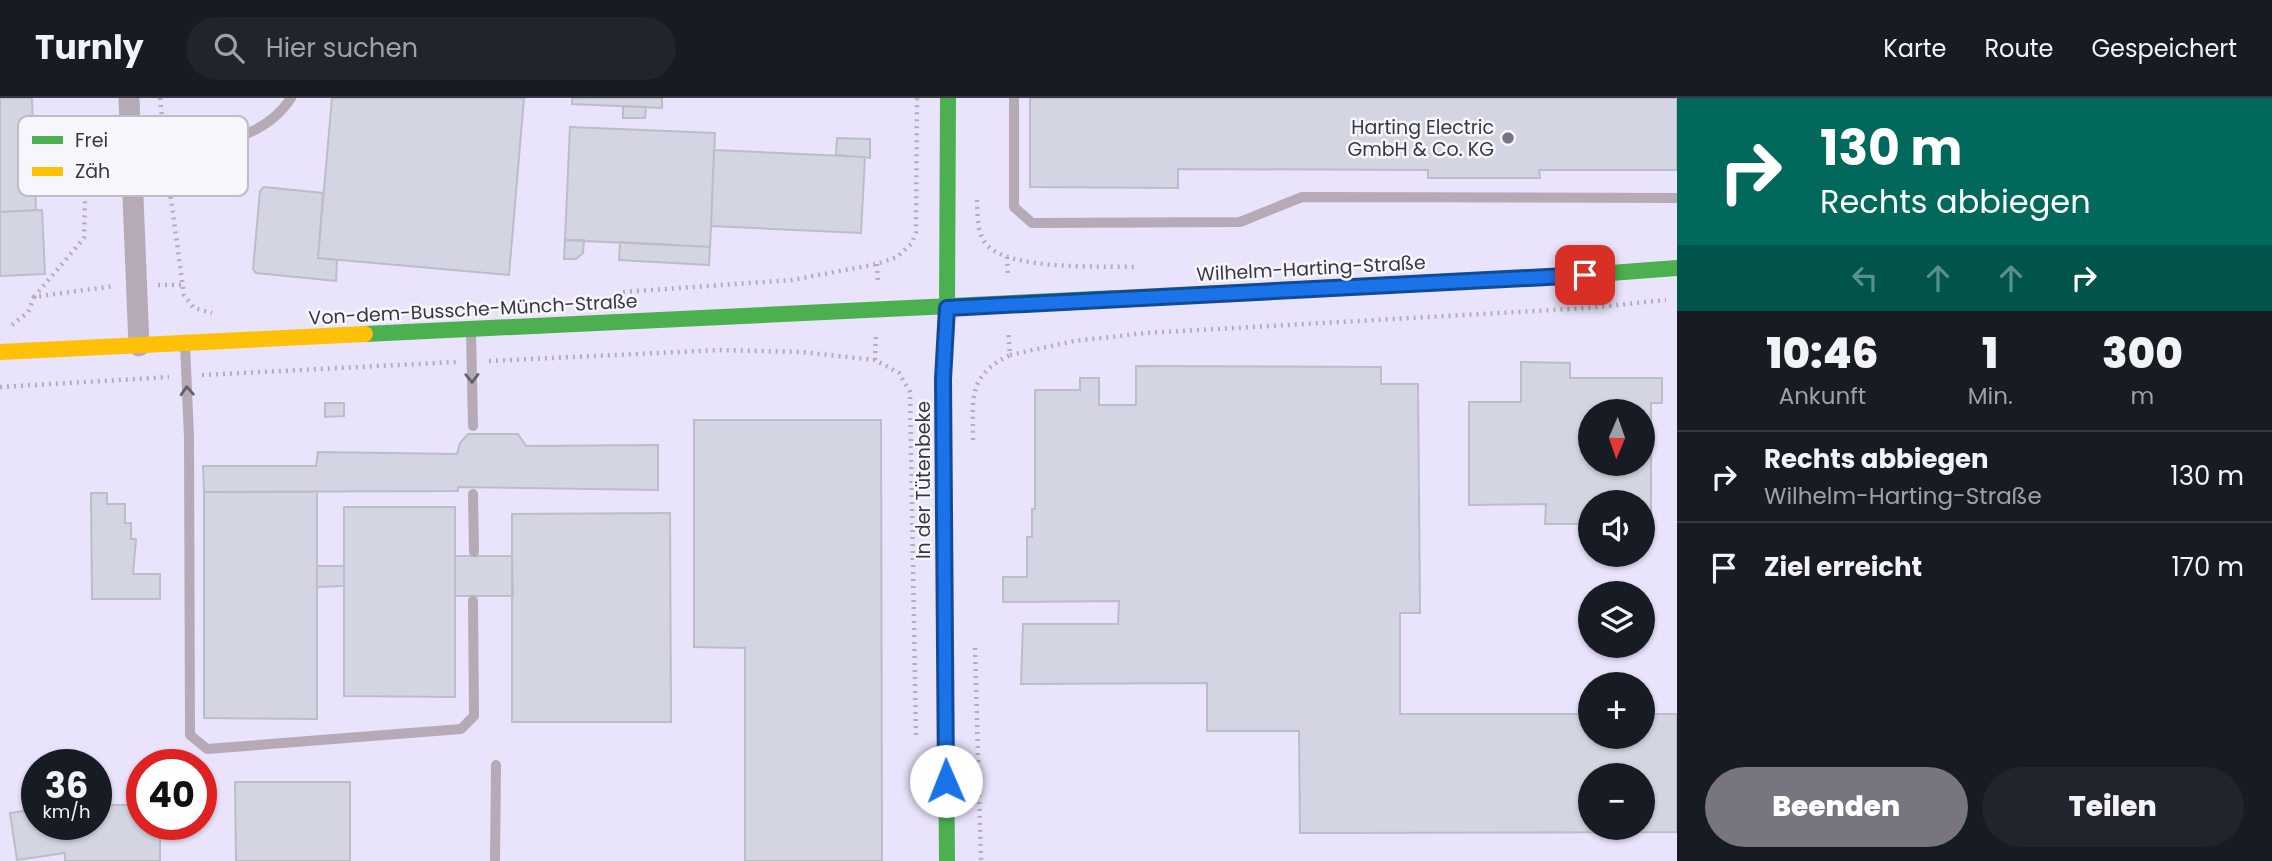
<!DOCTYPE html>
<html lang="de">
<meta charset="utf-8">
<style>
:root{--surface:#171b24;--page:#20242c;--text:#f1f3f6;--muted:#9ea1a6;--line:#363941;--accent:#787581}
body{margin:0;font-family:Poppins,sans-serif;background:var(--page);color:var(--text);height:100vh;display:flex;flex-direction:column;font-size:26px;white-space:nowrap}
*{box-sizing:border-box;margin:0}
p{font-size:23px;color:var(--muted)}
.icon{flex:none;width:38px;height:38px;fill:none;stroke:currentColor;stroke-width:2;stroke-linecap:round;stroke-linejoin:round}
.map{position:relative;flex:1;overflow:hidden}
.panel{display:flex;flex-direction:column;background:var(--surface);width:595px}
.panel>*{flex:none}
.top-card{background:#00695c;color:#fff;overflow:hidden}
.needle{width:46px;rotate:182deg}
.fabs{position:absolute;left:1578px;top:301px;display:grid;gap:14px}
.fabs a{display:grid;place-items:center;width:77px;height:77px;border-radius:50%;background:var(--surface);box-shadow:0 2px 5px #0004;font-size:35px}
.speed{position:absolute;left:21px;top:651px;display:flex;gap:14px;font-size:35px;font-weight:700;text-align:center}
.speed>*{display:grid;place-content:center;width:91px;height:91px;border-radius:50%;background:var(--surface);box-shadow:0 2px 5px #0004;line-height:1}
.speed small{font-size:18px;font-weight:400}
.speed .limit{border:10px solid #d22;background:#fff;color:#111}
.pin{position:absolute;display:grid;place-items:center;width:60px;height:60px;color:#fff;margin:-30px;border-radius:14px;box-shadow:0 4px 10px #0006}
.me{position:absolute;width:77px;margin:-38px;rotate:359deg;stroke-linejoin:round;filter:drop-shadow(0 0 5px #0008)}
.turn{display:flex;align-items:center;gap:24px;height:147px;padding:0 28px;font-size:32px}
.turn .icon{width:91px;height:91px;stroke-width:2.5}
.turn b{display:block;font-size:49px;line-height:60px}
.lanes{display:flex;align-items:center;height:66px;padding:0 28px;background:#0003;justify-content:center;gap:35px;direction:ltr}
.lanes .off{opacity:.35}
.eta{display:flex;justify-content:space-evenly;align-items:center;height:119px;text-align:center}
.eta b{font-size:42px;font-weight:800;line-height:49px}
.action{display:flex;gap:14px;margin-top:auto;padding:14px 28px}
.action a{flex:1;height:80px;border-radius:42px;background:var(--accent);color:#fff;font-size:28px;font-weight:800;line-height:80px;text-align:center}
.action a+a{background:var(--page);color:var(--text)}
ul{padding:0;list-style:none}
li{display:flex;align-items:center;gap:21px;height:91px;padding:0 28px;border-top:2px solid var(--line)}
li div{flex:1}
li b{display:block;font-size:26px}
li em{font-style:normal}
header{display:flex;align-items:center;gap:42px;box-sizing:border-box;height:98px;padding:0 35px;background:var(--surface);border-bottom:2px solid var(--line)}
header strong{font-size:33px}
nav{display:flex;gap:38px;margin-inline-start:auto;font-size:24px}
.search{width:490px;height:63px;background:var(--page);display:flex;align-items:center;gap:18px;box-sizing:border-box;padding:0 24px;border-radius:38px;color:var(--muted);font-size:26px}
main{display:flex;flex:1;min-height:0}
.map>svg:first-child{display:block}
.built{fill:#e9e3fb;fill-rule:evenodd}
.building{fill:#d3d6e2;stroke:#bcbdc7;stroke-width:2;fill-rule:evenodd}
.lines{fill:none;stroke-linecap:round;stroke-linejoin:round}
.path{stroke:#b4aeb7;stroke-width:4.5;stroke-dasharray:2 5;stroke-linecap:butt}
.lane{stroke:#b5aab5;stroke-width:10}
.street{stroke:#b5aab5;stroke-width:21}
.fast{stroke:#4caf50;stroke-width:16}
.slow{stroke:#ffc107;stroke-width:16}
.oneway{stroke:#645f6a}
.route-casing{stroke:#114b97;stroke-width:18}
.route{stroke:#1a73e8;stroke-width:12}
.poi-dot{fill:#787581;stroke:#f7f6fc;stroke-width:2.5}
.labels{text-anchor:middle;stroke-width:5;stroke-linejoin:round;paint-order:stroke}
.poi-label{font-size:19px;fill:#393641;stroke:#f7f6fc;text-anchor:end}
.street-label{font-size:19px;fill:#393641;stroke:#f7f6fc}
.key{fill:#f7f6fc;stroke:#bebcc4;stroke-width:2}
.key-label{font-size:19px;fill:#393641}
</style>
<header>
<strong>Turnly</strong>
<div class="search"><svg class="icon" aria-label="search" viewBox="0 0 24 24"><circle cx="10" cy="10" r="6"/><path d="M15 15l6 6"/></svg>Hier suchen</div>
<nav><a>Karte</a><a>Route</a><a>Gespeichert</a></nav>
</header>
<main>
<div class="map">
<svg width="1677" height="763" viewBox="0 0 1677 763">
<rect width="100%" height="100%" fill="#eeebf7"/>
<!-- built -->
<path class="built" d="M 0,0 L 1677,0 L 1677,763 L 0,763 ZM 1591,313 L 1643,313 L 1643,366 L 1591,366 ZM 1591,404 L 1643,404 L 1643,457 L 1591,457 ZM 1591,495 L 1643,495 L 1643,548 L 1591,548 ZM 1591,586 L 1643,586 L 1643,639 L 1591,639 ZM 37,667 L 96,667 L 96,726 L 37,726 ZM 142,667 L 201,667 L 201,726 L 142,726 ZM 1591,677 L 1643,677 L 1643,730 L 1591,730 Z"/>
<!-- building -->
<path class="building" d="M 0,0 L 32,0 L 36,112 L 0,114 Z
M 332,0 L 524,0 L 509,177 L 318,160 Z
M 572,0 L 662,0 L 662,10 L 572,6 Z
M 1030,0 L 1677,0 L 1677,72 L 1539,72 L 1540,80 L 1428,80 L 1428,72 L 1178,71 L 1178,90 L 1030,89 Z
M 623,8 L 646,9 L 645,20 L 623,20 Z
M 570,29 L 715,35 L 710,149 L 565,142 Z
M 837,40 L 870,41 L 870,60 L 836,57 Z
M 714,52 L 865,59 L 861,135 L 711,128 Z
M 264,89 L 323,95 L 318,160 L 337,162 L 336,183 L 256,175 L 253,171 L 260,93 Z
M 42,112 L 45,176 L 0,178 L 0,114 Z
M 565,142 L 584,142 L 583,155 L 576,161 L 564,161 Z
M 620,144 L 710,149 L 709,167 L 619,162 Z
M 1521,264 L 1570,265 L 1570,280 L 1662,280 L 1662,305 L 1651,305 L 1651,426 L 1643,426 L 1643,404 L 1591,404 L 1591,426 L 1545,426 L 1546,406 L 1469,407 L 1469,304 L 1521,304 ZM 1591,313 L 1643,313 L 1643,366 L 1591,366 Z
M 1136,268 L 1381,269 L 1381,286 L 1418,286 L 1420,515 L 1400,515 L 1400,616 L 1591,616 L 1591,639 L 1643,639 L 1643,616 L 1677,616 L 1677,734 L 1300,735 L 1299,633 L 1207,633 L 1207,585 L 1021,586 L 1023,526 L 1118,526 L 1119,503 L 1003,504 L 1003,479 L 1027,479 L 1027,439 L 1032,439 L 1032,411 L 1035,411 L 1035,292 L 1080,292 L 1080,280 L 1099,280 L 1099,307 L 1136,307 ZM 1591,677 L 1643,677 L 1643,730 L 1591,730 Z
M 325,305 L 344,305 L 344,318 L 325,319 Z
M 694,322 L 881,322 L 882,763 L 745,763 L 745,550 L 694,549 Z
M 468,336 L 518,336 L 526,348 L 658,347 L 658,392 L 458,389 L 458,393 L 204,394 L 203,368 L 316,368 L 318,354 L 457,356 L 460,345 Z
M 204,394 L 317,394 L 317,621 L 204,620 Z
M 91,395 L 107,395 L 107,406 L 125,406 L 125,425 L 131,425 L 131,441 L 136,441 L 133,476 L 160,476 L 160,501 L 92,501 Z
M 344,409 L 455,409 L 455,599 L 344,598 Z
M 670,415 L 671,624 L 512,624 L 512,416 Z
M 455,458 L 512,458 L 513,498 L 455,498 Z
M 317,468 L 344,468 L 344,488 L 317,489 Z
M 235,684 L 350,684 L 350,763 L 236,763 Z
M 96,707 L 142,707 L 142,726 L 160,726 L 160,763 L 65,763 L 65,755 L 17,762 L 10,715 L 37,711 L 37,726 L 96,726 Z"/>
<g class="lines">
<!-- path -->
<path class="path" d="M 160,0 L 164,38
M 167,71 L 184,197 L 194,210 L 212,215
M 977,102 C 978,118 976,137 989,149 C 1014,172 1100,168 1134,169
M 1007,159 L 1008,178
M 877,166 L 878,185
M 158,187 L 181,187
M 623,194 L 792,182 L 877,166 L 897,159 L 912,145 L 916,134 L 917,0
M 34,199 L 84,140 L 87,23 L 109,22
M 12,227 L 28,214 L 34,199 L 114,188
M 1010,257 L 1074,243 L 1146,235 L 1588,210 L 1666,202
M 875,262 L 876,235
M 489,263 L 720,252 L 802,254 L 875,262 L 899,275 L 910,294 L 916,640
M 202,277 L 456,264
M 0,289 L 169,279
M 973,342 C 973,301 967,278 1010,257 L 1008,232
M 975,550 L 981,763"/>
<!-- lane -->
<path class="lane" d="M 1014,0 L 1014,109 L 1032,125 L 1240,124 L 1302,99 L 1677,100
M 131,58 C 186,49 258,51 291,0
M 471,233 L 473,328
M 185,246 L 189,340 L 190,637 L 207,651 L 461,631 L 474,618 L 473,503
M 473,396 L 474,454
M 495,763 L 496,667"/>
<!-- street -->
<path class="street" d="M 129,0 L 139,248"/>
<!-- fast -->
<path class="fast" d="M 1584,177 L 1677,170
M 365,236 L 1117,200
M 947,763 L 943,281 L 947,210 L 948,0"/>
<!-- slow -->
<path class="slow" d="M 1117,200 L 1584,177
M 0,254 L 365,236"/>
</g>
<!-- one-way arrows -->
<defs><path id="oneway-chevron" d="M-2-3.5L2.5 0L-2 3.5" fill="none" stroke-width="1.6" stroke-linecap="round" stroke-linejoin="round" transform="scale(1.75)"/></defs>
<g class="oneway">
<use href="#oneway-chevron" transform="translate(472 280) rotate(89)"/>
<use href="#oneway-chevron" transform="translate(187 293) rotate(-93)"/>
</g>
<g class="lines">
<!-- route casing -->
<g class="route-casing">
<path id="route" d="M 946,683 L 943,281 L 947,210 L 1585,177"/>
</g>
<!-- route -->
<use href="#route" class="route"/>
</g>
<!-- markers -->
<circle class="poi-dot" cx="1508" cy="40" r="7"/>
<g class="labels">
<!-- poi labels -->
<g class="poi-label">
<text x="1494" y="36">Harting Electric<tspan x="1494" dy="22">GmbH &amp; Co. KG</tspan></text>
</g>
<!-- street labels -->
<g class="street-label">
<text transform="translate(1311 170) rotate(-3)" y="7">Wilhelm-Harting-Straße</text>
<text transform="translate(473 211) rotate(-3)" y="7">Von-dem-Bussche-Münch-Straße</text>
<text transform="translate(923 382) rotate(-90)" y="7">In der Tütenbeke</text>
</g>
</g>
<!-- legend -->
<rect x="18" y="18" width="230" height="80" rx="10" class="key"/>
<rect x="32" y="38" width="31" height="8" fill="#4caf50"/>
<rect x="32" y="69" width="31" height="9" fill="#ffc107"/>
<g class="key-label">
<text x="75" y="49">Frei</text>
<text x="75" y="80">Zäh</text>
</g>
</svg>
<div class="fabs">
<a><svg class="needle" viewBox="-14 -14 28 28"><path d="M0-13l5 13h-10z" fill="#e53935"/><path d="M0 13l5-13h-10z" fill="#9ea1a6"/></svg></a>
<a><svg class="icon" aria-label="sound" viewBox="0 0 24 24"><path d="M4 9h4l5-4v14l-5-4H4zM17 9q2 3 0 6"/></svg></a>
<a><svg class="icon" aria-label="layers" viewBox="0 0 24 24"><path d="M12 4l9 5-9 5-9-5zM3 14l9 5 9-5"/></svg></a>
<a>+</a>
<a>−</a>
</div>
<div class="speed"><div>36<small>km/h</small></div><div class="limit">40</div></div>
<div class="pin" style="left:1585px;top:177px;background:#d93025"><svg class="icon" aria-label="arrive" viewBox="0 0 24 24"><path d="M6 21V4h12l-3 4 3 4H6"/></svg></div>
<svg class="me" style="left:946px;top:683px" viewBox="-20 -20 40 40"><circle r="19" fill="#fff"/><path d="M0-13L10 11 0 6-10 11z" fill="#1a73e8"/></svg>
</div>
<section class="panel">
<div class="top-card">
<div class="turn"><svg class="icon" aria-label="right" viewBox="0 0 24 24"><path d="M7 20v-9h11M14 6l5 5-5 5"/></svg><div><b>130 m</b>Rechts abbiegen</div></div>
<div class="lanes"><svg class="icon off" aria-label="left" viewBox="0 0 24 24"><path d="M17 20v-9H6M10 6l-5 5 5 5"/></svg><svg class="icon off" aria-label="ahead" viewBox="0 0 24 24"><path d="M12 20V5M6 11l6-6 6 6"/></svg><svg class="icon off" aria-label="ahead" viewBox="0 0 24 24"><path d="M12 20V5M6 11l6-6 6 6"/></svg><svg class="icon" aria-label="right" viewBox="0 0 24 24"><path d="M7 20v-9h11M14 6l5 5-5 5"/></svg></div>
</div>
<div class="eta">
<div><b>10:46</b><p>Ankunft</p></div>
<div><b>1</b><p>Min.</p></div>
<div><b>300</b><p>m</p></div>
</div>
<ul>
<li><svg class="icon" aria-label="right" viewBox="0 0 24 24"><path d="M7 20v-9h11M14 6l5 5-5 5"/></svg><div><b>Rechts abbiegen</b><p>Wilhelm-Harting-Straße</p></div><em>130 m</em></li>
<li><svg class="icon" aria-label="arrive" viewBox="0 0 24 24"><path d="M6 21V4h12l-3 4 3 4H6"/></svg><div><b>Ziel erreicht</b></div><em>170 m</em></li>
</ul>
<div class="action"><a>Beenden</a><a>Teilen</a></div>
</section>
</main>
